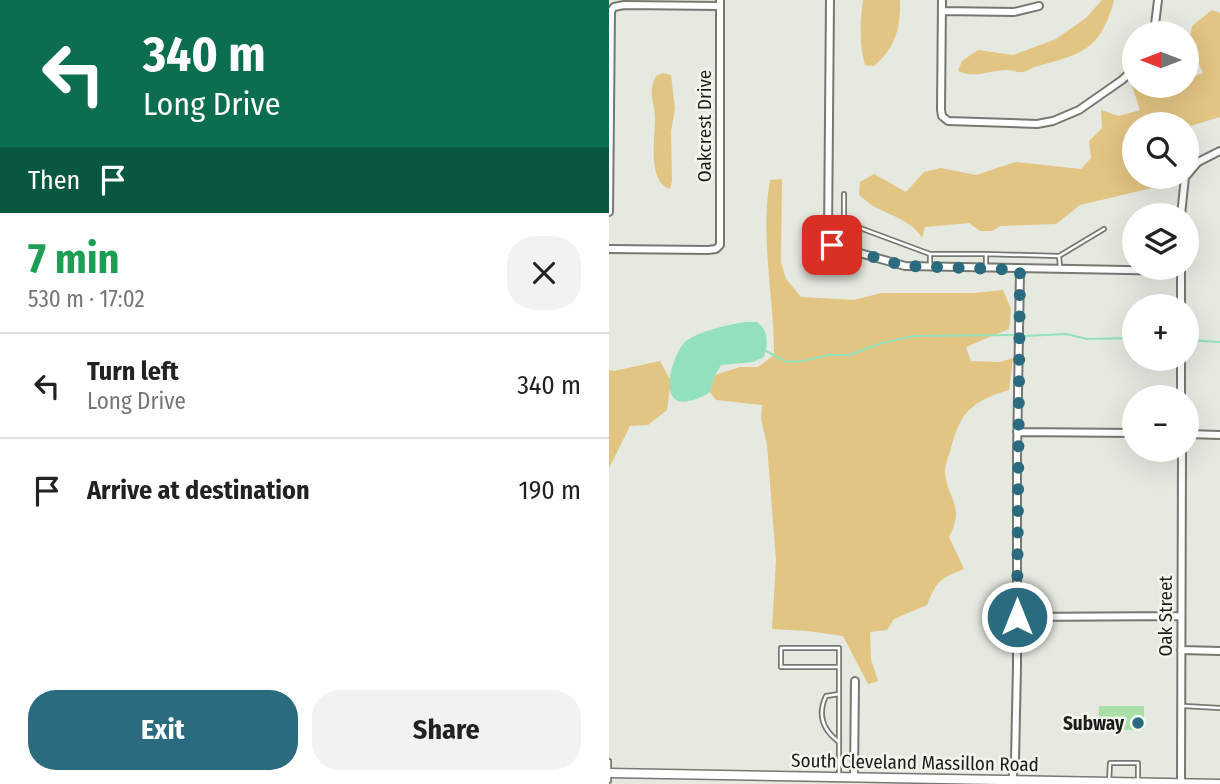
<!DOCTYPE html>
<meta charset="utf-8">
<style>
:root{--surface:#fff;--page:#f2f2f2;--text:#222;--muted:#767676;--line:#e0e0e0;--accent:#2a6b7f}
body{margin:0;font-family:"Fira Sans Condensed",sans-serif;background:var(--page);color:var(--text);height:100vh;display:flex;flex-direction:column;font-size:26px;white-space:nowrap}
*{box-sizing:border-box;margin:0}
p{font-size:23px;color:var(--muted)}
.icon{flex:none;width:38px;height:38px;fill:none;stroke:currentColor;stroke-width:2;stroke-linecap:round;stroke-linejoin:round}
.map{position:relative;flex:1;overflow:hidden}
.drawer{display:flex;flex-direction:column;background:var(--surface);width:609px}
.drawer>*{flex:none}
.top-card{background:#0b6e4f;color:#fff;overflow:hidden}
.needle{width:46px;rotate:270deg}
.controls{position:absolute;left:513px;top:21px;display:grid;gap:14px}
.controls a{display:grid;place-items:center;width:77px;height:77px;border-radius:50%;background:var(--surface);box-shadow:0 7px 28px #0002;font-size:35px}
.pin{position:absolute;display:grid;place-items:center;width:60px;height:60px;color:#fff;margin:-30px;border-radius:14px;box-shadow:0 4px 10px #0006}
.me{position:absolute;width:77px;margin:-38px;rotate:0deg;stroke-linejoin:round;filter:drop-shadow(0 0 5px #0008)}
.turn{display:flex;align-items:center;gap:24px;height:147px;padding:0 28px;font-size:32px}
.turn .icon{width:91px;height:91px;stroke-width:2.5}
.turn b{display:block;font-size:49px;line-height:60px}
.then{display:flex;align-items:center;height:66px;padding:0 28px;background:#0003;gap:14px;font-size:26px}
.round{display:grid;place-items:center;flex:none;width:74px;height:74px;border-radius:28px;background:var(--page)}
.summary{display:flex;align-items:center;justify-content:space-between;height:119px;padding:0 28px}
h1{font-size:42px;font-weight:700;line-height:52px;color:#1e9e55}
.button{display:flex;gap:14px;margin-top:auto;padding:14px 28px}
.button a{flex:1;height:80px;border-radius:28px;background:var(--accent);color:#fff;font-size:28px;font-weight:700;line-height:80px;text-align:center}
.button a+a{background:var(--page);color:var(--text)}
ul{padding:0;list-style:none}
li{display:flex;align-items:center;gap:21px;height:105px;padding:0 28px;border-top:2px solid var(--line)}
li div{flex:1}
li b{display:block;font-size:26px}
li em{font-style:normal}
main{display:flex;flex:1;min-height:0}
.map>svg:first-child{display:block}
.green{fill:#e2c483}
.water{fill:#92e1bc}
.lines{fill:none;stroke-linecap:round;stroke-linejoin:round}
.stream{stroke:#92e1bc;stroke-width:2}
.building{fill:#aae0a8}
.service-casing{stroke:#767972;stroke-width:6}
.minor-casing{stroke:#767972;stroke-width:10}
.secondary-casing{stroke:#767972;stroke-width:11}
.service{stroke:#fff;stroke-width:2.5}
.minor{stroke:#fff;stroke-width:6}
.secondary{stroke:#fff;stroke-width:8}
.route{stroke:#2a6b7f;stroke-width:12;stroke-dasharray:0 21.6}
.poi-dot{fill:#2a6b7f;stroke:#f2f6ed;stroke-width:2.5}
.labels{text-anchor:middle;stroke-width:5;stroke-linejoin:round;paint-order:stroke}
.street-label{font-size:19px;fill:#1c1d1a;stroke:#f2f6ed}
.poi-label{font-size:19px;font-weight:bold;fill:#1c1d1a;stroke:#f2f6ed;text-anchor:end}
</style>
<main>
<section class="drawer">
<div class="top-card">
<div class="turn"><svg class="icon" aria-label="left" viewBox="0 0 24 24"><path d="M17 20v-9H6M10 6l-5 5 5 5"/></svg><div><b>340 m</b>Long Drive</div></div>
<div class="then">Then<svg class="icon" aria-label="arrive" viewBox="0 0 24 24"><path d="M6 21V4h12l-3 4 3 4H6"/></svg></div>
</div>
<div class="summary"><div><h1>7 min</h1><p>530 m · 17:02</p></div><a class="round"><svg class="icon" aria-label="close" viewBox="0 0 24 24"><path d="M6 6l12 12M18 6L6 18"/></svg></a></div>
<ul>
<li><svg class="icon" aria-label="left" viewBox="0 0 24 24"><path d="M17 20v-9H6M10 6l-5 5 5 5"/></svg><div><b>Turn left</b><p>Long Drive</p></div><em>340 m</em></li>
<li><svg class="icon" aria-label="arrive" viewBox="0 0 24 24"><path d="M6 21V4h12l-3 4 3 4H6"/></svg><div><b>Arrive at destination</b></div><em>190 m</em></li>
</ul>
<div class="button"><a>Exit</a><a>Share</a></div>
</section>
<div class="map">
<svg width="611" height="784" viewBox="0 0 611 784">
<rect width="100%" height="100%" fill="#e5e9e0"/>
<!-- green -->
<path class="green" d="M 254,0 L 291,0 C 292,28 286,48 265,66 L 256,65 C 250,44 251,22 254,0 Z
M 493,0 L 505,0 C 492,49 474,54 429,66 C 424,67 419,71 414,72 C 408,73 403,70 398,70 C 381,70 366,79 349,71 L 353,61 L 369,50 L 404,55 L 447,39 L 477,18 Z
M 603,10 L 611,13 L 611,117 L 578,127 L 578,124 L 525,124 L 525,177 L 564,177 L 564,183 L 471,205 L 447,224 L 391,226 L 383,231 L 371,231 L 360,223 L 316,227 L 313,238 C 304,221 280,215 264,206 C 260,203 255,199 250,195 L 251,182 L 265,174 L 297,192 L 315,172 L 332,168 L 367,175 L 406,162 L 472,169 L 482,158 L 480,141 L 493,128 L 492,110 L 510,116 L 531,110 L 523,86 L 525,83 L 525,86 L 540,86 L 565,92 L 571,86 L 578,86 L 578,79 L 594,73 L 580,42 L 583,26 Z
M 54,73 L 62,75 L 66,109 L 62,131 L 63,181 L 61,189 C 38,182 46,138 46,119 C 46,101 38,94 47,76 Z
M 173,179 L 172,262 L 177,279 L 192,297 L 245,300 L 272,293 L 364,293 L 394,290 L 402,309 L 400,329 L 357,347 L 362,361 L 391,362 L 404,358 L 400,390 C 364,401 352,410 342,448 C 340,456 335,466 336,474 C 340,502 356,507 340,537 L 355,569 C 331,578 327,582 318,605 L 285,619 L 278,630 L 261,632 L 262,659 L 269,681 L 259,684 L 234,636 L 199,631 L 163,629 L 167,560 L 158,445 L 152,419 L 153,405 L 107,400 L 101,392 L 106,375 L 131,367 L 149,367 L 165,355 C 165,296 151,238 161,180 Z
M 51,361 L 62,381 L 58,410 L 39,425 L 21,426 L 0,468 L 0,370 L 5,371 Z"/>
<!-- water -->
<path class="water" d="M 135,322 L 148,322 C 160,330 159,345 155,357 L 144,362 L 112,365 L 106,375 L 101,392 C 94,397 78,404 69,401 C 51,394 66,350 77,341 C 92,330 117,326 135,322 Z"/>
<g class="lines">
<!-- stream -->
<path class="stream" d="M 416,336 L 457,334 L 478,339 L 525,338
M 578,340 L 611,342
M 157,351 L 178,362 L 193,361 L 220,355 L 240,355 L 273,343 L 305,336 L 404,335"/>
</g>
<!-- building -->
<path class="building" d="M 490,706 L 535,706 L 535,730 L 489,730 Z"/>
<g class="lines">
<!-- service casing -->
<g class="service-casing">
<path id="service" d="M 235,194 L 235,222
M 221,222 L 235,222 L 321,254
M 450,256 L 495,229
M 321,264 L 321,254 L 377,254
M 377,267 L 377,254 L 450,256 L 451,267
M 230,694 L 217,696 C 208,715 214,730 230,742
M 575,706 L 611,708
M 0,761 L 0,781
M 230,776 L 230,648 L 172,648 L 172,667 L 230,667
M 500,782 L 501,763 L 529,763 L 529,779"/>
</g>
<!-- minor casing -->
<g class="minor-casing">
<path id="minor" d="M 221,0 L 219,237 L 223,245 L 296,266 L 572,271
M 333,0 L 332,110 L 333,116 L 339,121 L 428,124 L 444,121 L 470,110 L 513,80 L 525,69
M 333,11 L 405,12 L 430,6
M 545,33 L 549,0
M 578,175 L 589,162 L 611,151
M 0,212 L 2,11 L 5,7 L 15,5 L 111,6
M 572,215 L 576,177
M 0,249 L 99,250 L 107,249 L 111,245 L 111,0
M 572,306 L 572,270
M 572,359 L 572,397
M 408,432 L 525,433
M 578,434 L 611,435
M 408,617 L 572,616
M 572,650 L 611,651
M 245,776 L 246,681
M 403,782 L 406,760 L 408,666 L 408,456 L 411,270
M 572,783 L 573,450"/>
</g>
<!-- secondary casing -->
<g class="secondary-casing">
<path id="secondary" d="M 0,773 L 611,784"/>
</g>
<!-- service -->
<use href="#service" class="service"/>
<!-- minor -->
<use href="#minor" class="minor"/>
<!-- secondary -->
<use href="#secondary" class="secondary"/>
</g>
<g class="lines">
<!-- route -->
<path class="route" d="M 223,245 L 296,266 L 411,270 L 408,617"/>
</g>
<!-- markers -->
<circle class="poi-dot" cx="529" cy="723" r="7"/>
<g class="labels">
<!-- street labels -->
<g class="street-label">
<text transform="translate(95 126) rotate(-90)" y="7">Oakcrest Drive</text>
<text transform="translate(556 616) rotate(-90)" y="7">Oak Street</text>
<text transform="translate(306 762) rotate(1)" y="7">South Cleveland Massillon Road</text>
</g>
<!-- poi labels -->
<g class="poi-label">
<text x="515" y="730">Subway</text>
</g>
</g>
</svg>
<div class="controls">
<a><svg class="needle" viewBox="-14 -14 28 28"><path d="M0-13l5 13h-10z" fill="#e53935"/><path d="M0 13l5-13h-10z" fill="#767676"/></svg></a>
<a><svg class="icon" aria-label="search" viewBox="0 0 24 24"><circle cx="10" cy="10" r="6"/><path d="M15 15l6 6"/></svg></a>
<a><svg class="icon" aria-label="layers" viewBox="0 0 24 24"><path d="M12 4l9 5-9 5-9-5zM3 14l9 5 9-5"/></svg></a>
<a>+</a>
<a>−</a>
</div>
<div class="pin" style="left:223px;top:245px;background:#d93025"><svg class="icon" aria-label="arrive" viewBox="0 0 24 24"><path d="M6 21V4h12l-3 4 3 4H6"/></svg></div>
<svg class="me" style="left:408px;top:617px" viewBox="-20 -20 40 40"><circle r="17" fill="#2a6b7f" stroke="#fff" stroke-width="3"/><path d="M0-11L8 9 0 5-8 9z" fill="#fff"/></svg>
</div>
</main>
